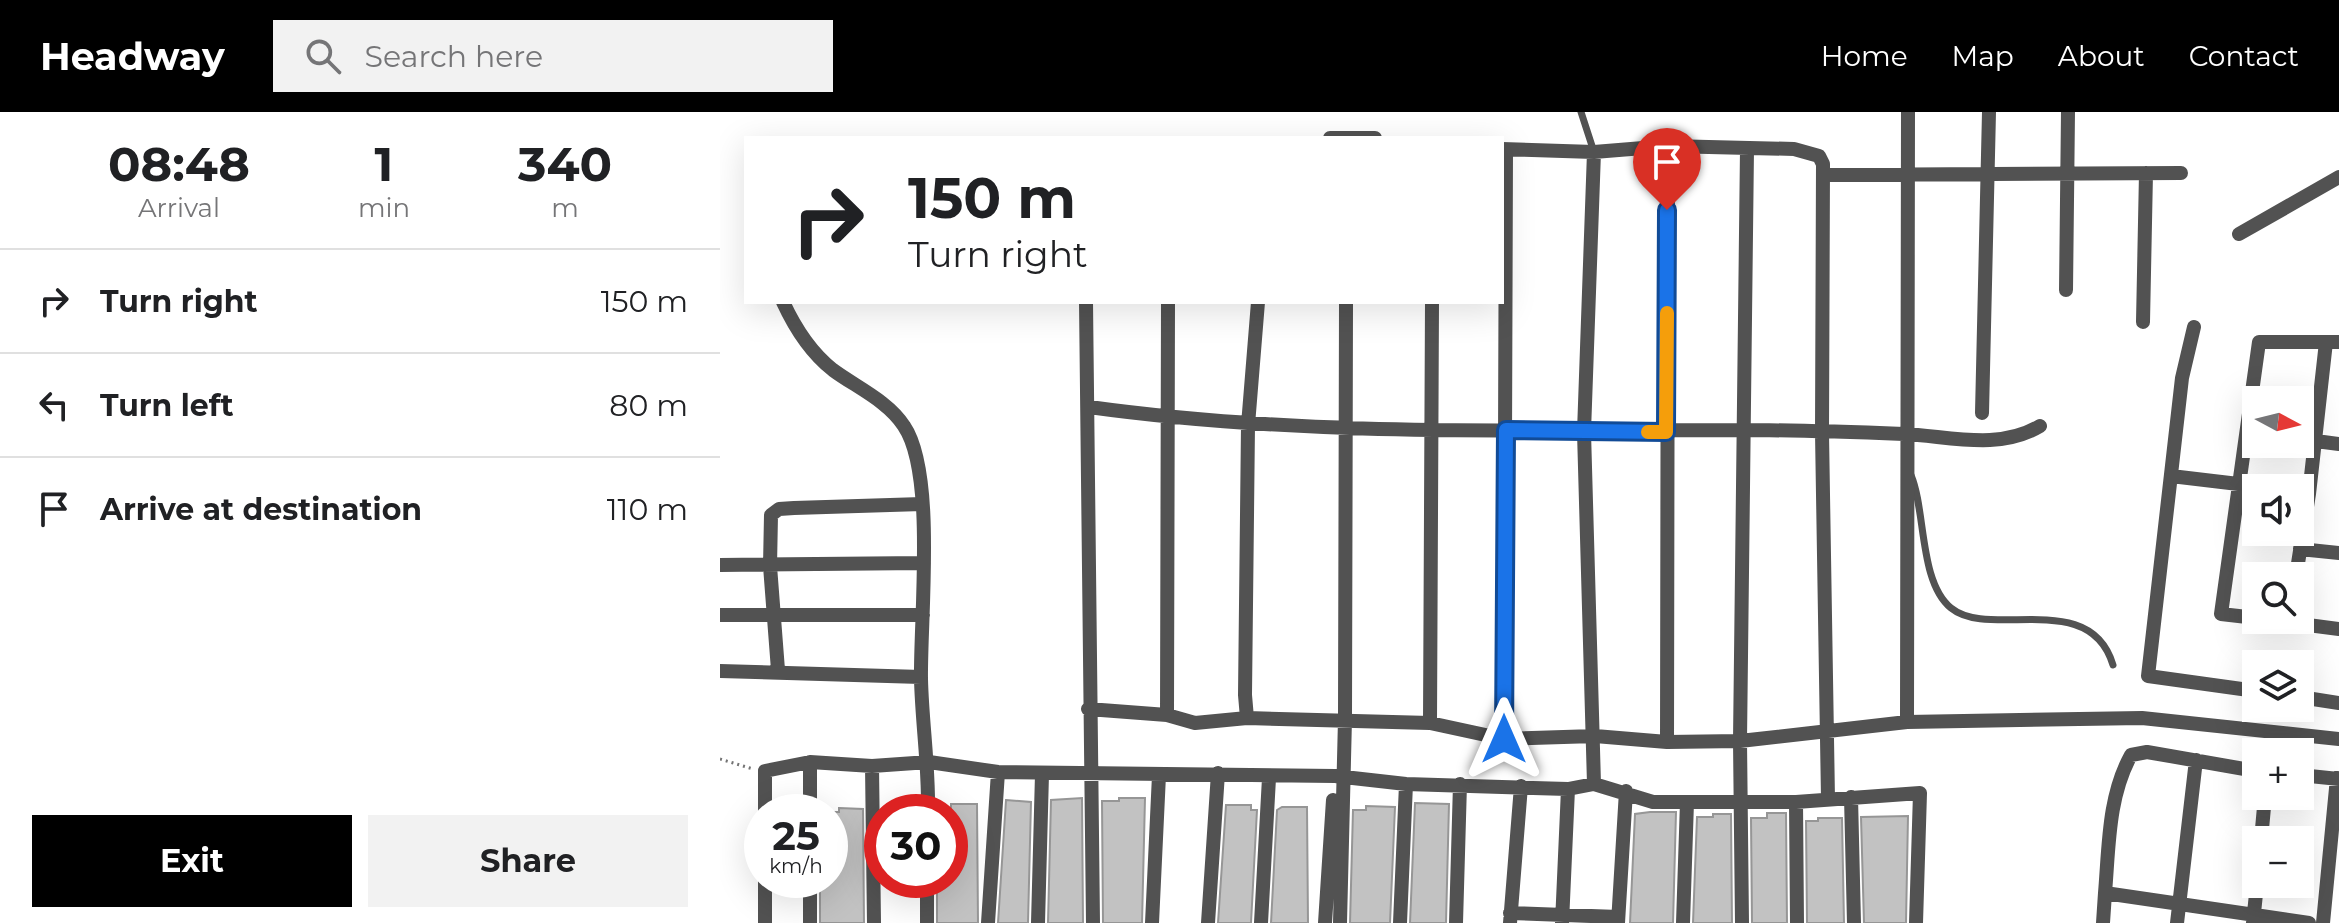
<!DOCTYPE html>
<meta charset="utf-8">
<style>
:root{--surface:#fff;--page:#f2f2f2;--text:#202124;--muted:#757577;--line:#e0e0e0;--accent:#000}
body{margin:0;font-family:Montserrat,sans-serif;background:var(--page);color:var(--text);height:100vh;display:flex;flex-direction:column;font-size:30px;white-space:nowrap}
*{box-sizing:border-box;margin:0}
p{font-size:26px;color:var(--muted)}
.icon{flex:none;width:44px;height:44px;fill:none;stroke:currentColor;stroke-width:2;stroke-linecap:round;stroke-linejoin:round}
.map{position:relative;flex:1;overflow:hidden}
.side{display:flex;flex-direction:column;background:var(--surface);width:720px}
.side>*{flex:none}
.hud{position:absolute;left:24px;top:24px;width:760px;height:168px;border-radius:0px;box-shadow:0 8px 32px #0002;background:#fff;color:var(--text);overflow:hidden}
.needle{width:52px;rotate:97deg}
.fabs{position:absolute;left:1522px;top:274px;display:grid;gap:16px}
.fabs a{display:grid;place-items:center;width:72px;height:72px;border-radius:0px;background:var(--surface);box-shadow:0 8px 32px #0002;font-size:40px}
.speed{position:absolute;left:24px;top:682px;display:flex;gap:16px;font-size:40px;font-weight:700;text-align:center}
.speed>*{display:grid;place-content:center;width:104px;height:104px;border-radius:50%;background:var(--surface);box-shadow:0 8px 32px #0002;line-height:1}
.speed small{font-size:20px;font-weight:400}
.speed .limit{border:12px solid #d22;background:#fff;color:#111}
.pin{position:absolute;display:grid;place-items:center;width:68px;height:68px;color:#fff;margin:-82px -34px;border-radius:50% 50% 50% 0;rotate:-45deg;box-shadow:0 0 8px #0007}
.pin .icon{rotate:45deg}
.me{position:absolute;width:88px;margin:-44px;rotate:0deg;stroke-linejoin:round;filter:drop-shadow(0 0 6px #0008)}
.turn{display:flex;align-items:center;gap:28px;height:168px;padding:0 32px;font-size:36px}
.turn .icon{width:104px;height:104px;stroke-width:2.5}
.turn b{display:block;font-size:56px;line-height:68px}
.eta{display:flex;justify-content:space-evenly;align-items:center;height:136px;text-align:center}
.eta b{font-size:48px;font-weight:700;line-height:56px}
.primary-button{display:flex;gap:16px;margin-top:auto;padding:16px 32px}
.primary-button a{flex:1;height:92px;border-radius:0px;background:var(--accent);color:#fff;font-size:32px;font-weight:700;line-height:92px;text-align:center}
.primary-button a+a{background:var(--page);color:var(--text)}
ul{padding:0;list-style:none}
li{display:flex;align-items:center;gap:24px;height:104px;padding:0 32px;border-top:2px solid var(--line)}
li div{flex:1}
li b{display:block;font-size:30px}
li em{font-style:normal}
header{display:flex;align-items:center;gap:48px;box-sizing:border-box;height:112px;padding:0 40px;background:var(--accent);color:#fff}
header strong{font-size:38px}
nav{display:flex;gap:44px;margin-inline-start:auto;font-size:28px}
.search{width:560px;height:72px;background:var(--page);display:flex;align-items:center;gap:20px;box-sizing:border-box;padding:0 28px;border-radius:0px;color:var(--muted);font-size:30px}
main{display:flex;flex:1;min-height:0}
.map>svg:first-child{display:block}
.building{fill:#c2c2c2;stroke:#969696;stroke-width:2}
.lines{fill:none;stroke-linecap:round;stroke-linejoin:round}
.path{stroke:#747474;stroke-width:3;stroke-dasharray:2 4;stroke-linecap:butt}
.service{stroke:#525252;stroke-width:7}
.minor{stroke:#525252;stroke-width:14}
.route-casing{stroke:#114b97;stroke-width:20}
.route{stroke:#1a73e8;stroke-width:14}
.slow{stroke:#f59e0b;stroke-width:14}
</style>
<header>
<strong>Headway</strong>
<div class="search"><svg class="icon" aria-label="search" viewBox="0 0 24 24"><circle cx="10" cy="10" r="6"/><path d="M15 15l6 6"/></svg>Search here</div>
<nav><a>Home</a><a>Map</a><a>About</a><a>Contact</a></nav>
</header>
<main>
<section class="side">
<div class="eta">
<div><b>08:48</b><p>Arrival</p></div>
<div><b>1</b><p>min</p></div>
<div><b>340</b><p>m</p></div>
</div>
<ul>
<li><svg class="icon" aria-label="right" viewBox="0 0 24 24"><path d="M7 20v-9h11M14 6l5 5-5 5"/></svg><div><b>Turn right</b></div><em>150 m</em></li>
<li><svg class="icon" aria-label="left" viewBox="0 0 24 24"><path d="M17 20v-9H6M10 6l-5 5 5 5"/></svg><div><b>Turn left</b></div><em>80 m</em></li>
<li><svg class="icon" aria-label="arrive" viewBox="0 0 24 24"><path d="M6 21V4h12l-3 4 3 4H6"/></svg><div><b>Arrive at destination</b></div><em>110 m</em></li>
</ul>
<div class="primary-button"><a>Exit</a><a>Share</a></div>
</section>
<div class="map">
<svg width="1619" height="811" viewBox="0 0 1619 811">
<rect width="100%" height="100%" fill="#fff"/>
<!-- building -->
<path class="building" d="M 362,686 L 363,811 L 328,811 L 331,688 Z
M 399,686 L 425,686 L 422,811 L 383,811 L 382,689 L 399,689 Z
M 286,688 L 311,690 L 308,811 L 278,811 Z
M 695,691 L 729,692 L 726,811 L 690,811 Z
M 231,692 L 257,692 L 258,811 L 217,811 L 217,768 L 230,768 Z
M 506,693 L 531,693 L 531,698 L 537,698 L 531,811 L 498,811 Z
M 646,694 L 675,695 L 670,811 L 630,811 L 633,698 L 646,698 Z
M 562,695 L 587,695 L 588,811 L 551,811 L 557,698 Z
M 119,696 L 143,697 L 144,811 L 100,811 L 100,768 L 110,768 L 110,700 L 119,700 Z
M 930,700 L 956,700 L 953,811 L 910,811 L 915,702 Z
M 1047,701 L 1066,701 L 1067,811 L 1032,811 L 1031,706 L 1047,706 Z
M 993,702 L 1011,702 L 1012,811 L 973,811 L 977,705 L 993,705 Z
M 1188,704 L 1186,811 L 1144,811 L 1141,705 Z
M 1098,706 L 1122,706 L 1124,811 L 1087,811 L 1086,709 L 1098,709 Z"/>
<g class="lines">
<!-- path -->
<path class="path" d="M 0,647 L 33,657"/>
<!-- service -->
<path class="service" d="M 861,0 L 874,40
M 1191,363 C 1206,399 1199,470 1231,496 C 1270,528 1370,476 1393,553"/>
<!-- minor -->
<path class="minor" d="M 1188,0 L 1187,610 L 1422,606 L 1619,627
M 610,26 L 655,26
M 782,37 L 874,40 L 948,34 L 1074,37 L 1099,44 L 1103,52 L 1102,321 L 1108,687
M 1105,63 L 1461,61
M 1519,122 L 1619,65
M 1346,178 L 1348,0
M 63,190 C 75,216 90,240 113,258 C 136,275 168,289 184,314 C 216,361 200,506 201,567 C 202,611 209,655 208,700
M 366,190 L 373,811
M 448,190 L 447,603 L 475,611 L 527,606
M 538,190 L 528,313 L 525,583 L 527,606 L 710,611 L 784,627 L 875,624 L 947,630 L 1020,629 L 1187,610
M 1423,210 L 1426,61
M 1474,215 L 1462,266 L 1428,564 L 1536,579
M 369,295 C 585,325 804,318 1021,318 C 1075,318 1130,320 1184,322 C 1229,324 1278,339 1320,314
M 1262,301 L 1269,0
M 1596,329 L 1619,332
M 1451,364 L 1552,376
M 1589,382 L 1606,230
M 1580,437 L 1619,441
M 0,453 L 204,451
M 1576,464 L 1589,382 L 1580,381
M 0,503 L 203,503
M 1536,506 L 1501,502 L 1539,230 L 1619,230
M 1550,508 L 1619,517
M 58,558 L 50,454 L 51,403 L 59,397 L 74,396 L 202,392
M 0,559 L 201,565
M 1580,585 L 1619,591
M 368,597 L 447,603
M 710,611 L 712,190
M 784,627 L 786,38
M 947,630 L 948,34
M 152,654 L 154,811
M 1580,663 L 1619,667
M 874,672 L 864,320 L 874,40
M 1131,685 L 1134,811
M 1076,690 L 1077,811
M 45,700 L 45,659 L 90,650 L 152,654 L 209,650 L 278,660 L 615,664 L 686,672 L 848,677 L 874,672 L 933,690 L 1076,690 L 1200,681 L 1196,811
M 90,700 L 90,650
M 1541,728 L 1545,684
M 45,768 L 45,811
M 1385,781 C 1389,734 1388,685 1411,643 L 1427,640 L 1536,659
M 790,801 L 898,805
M 90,811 L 90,768
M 207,811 L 207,768
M 268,811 L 278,660
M 318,811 L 322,662
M 432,811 L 439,663
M 488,811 L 498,661
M 541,811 L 549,666
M 605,811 L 613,688
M 620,811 L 625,607 L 626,190
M 680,811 L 686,672
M 736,811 L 740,672
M 790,811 L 801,674
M 842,811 L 848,677
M 898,811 L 906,679
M 963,811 L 967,690
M 1022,811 L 1020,629 L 1027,37
M 1383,811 L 1385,781 L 1589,811
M 1457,811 L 1476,648
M 1533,811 L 1537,772
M 1603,811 L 1617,666"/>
</g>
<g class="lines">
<!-- route casing -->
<g class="route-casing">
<path id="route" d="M 784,627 L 786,318 L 946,320 L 947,98"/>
</g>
<!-- route -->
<use href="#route" class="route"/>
<!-- slow -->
<path class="slow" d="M 928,320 L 946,320 L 947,201"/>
</g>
</svg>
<div class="fabs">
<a><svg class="needle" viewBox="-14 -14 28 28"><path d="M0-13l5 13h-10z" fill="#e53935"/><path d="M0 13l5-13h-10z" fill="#757577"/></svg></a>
<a><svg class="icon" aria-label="sound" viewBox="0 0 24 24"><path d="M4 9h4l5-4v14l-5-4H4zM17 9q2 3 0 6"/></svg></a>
<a><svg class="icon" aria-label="search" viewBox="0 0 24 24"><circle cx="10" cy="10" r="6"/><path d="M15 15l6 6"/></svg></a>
<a><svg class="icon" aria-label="layers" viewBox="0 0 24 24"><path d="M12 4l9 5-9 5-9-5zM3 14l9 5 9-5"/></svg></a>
<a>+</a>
<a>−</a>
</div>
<div class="speed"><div>25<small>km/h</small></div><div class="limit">30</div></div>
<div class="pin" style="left:947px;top:98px;background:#d93025"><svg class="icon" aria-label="arrive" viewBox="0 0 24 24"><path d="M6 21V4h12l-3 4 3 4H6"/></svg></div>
<svg class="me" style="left:784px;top:627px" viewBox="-20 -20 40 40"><path d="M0-17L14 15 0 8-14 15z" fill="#1a73e8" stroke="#fff" stroke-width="4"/></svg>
<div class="hud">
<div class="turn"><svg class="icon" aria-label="right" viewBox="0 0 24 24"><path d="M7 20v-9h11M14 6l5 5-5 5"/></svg><div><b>150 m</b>Turn right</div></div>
</div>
</div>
</main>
